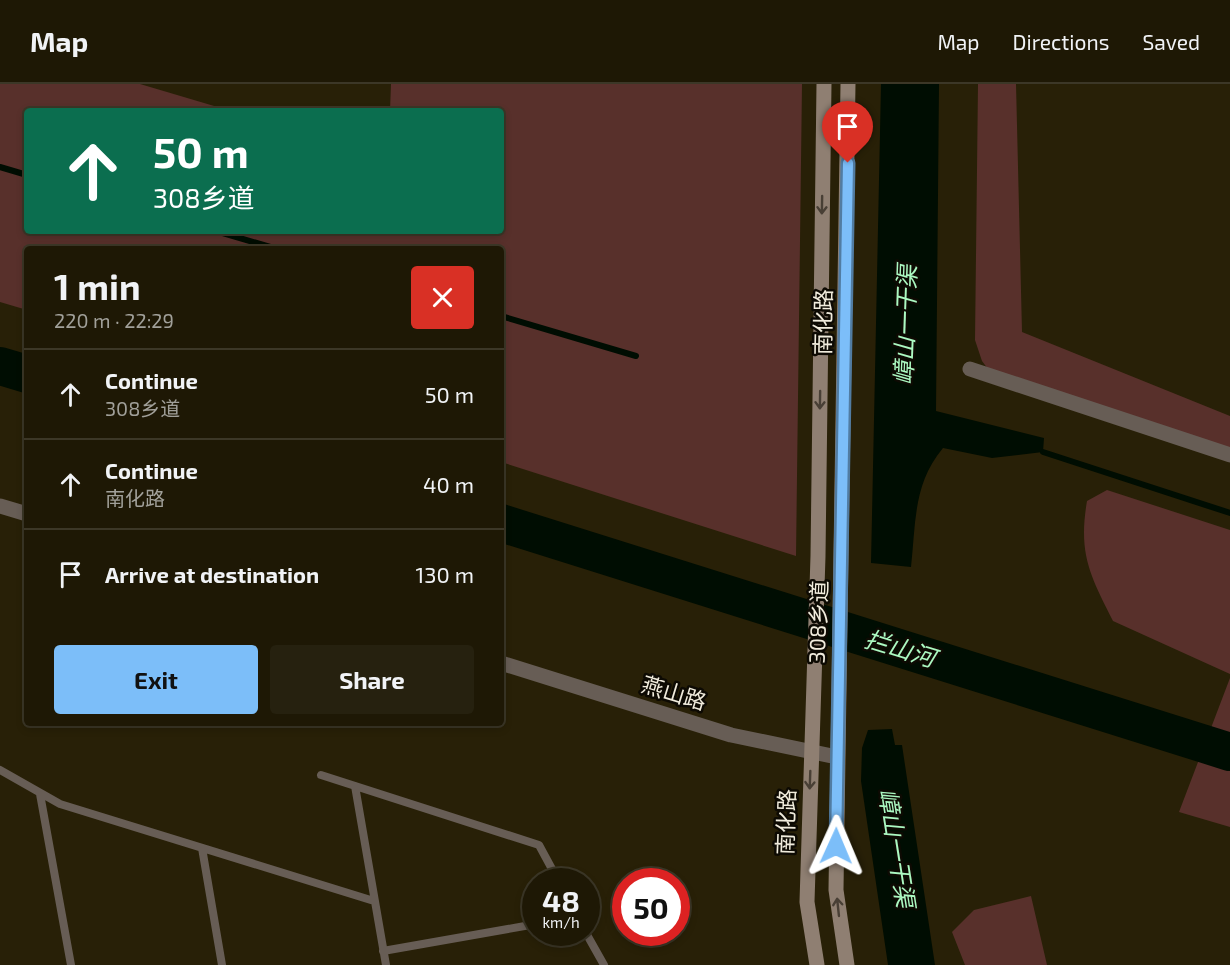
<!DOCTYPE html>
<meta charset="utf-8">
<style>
:root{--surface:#1e1805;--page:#26210f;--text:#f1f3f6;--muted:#a1a09a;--line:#3c3727;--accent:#7cbef9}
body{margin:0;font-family:"Exo 2","Noto Sans SC",sans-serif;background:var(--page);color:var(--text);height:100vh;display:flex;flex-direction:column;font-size:22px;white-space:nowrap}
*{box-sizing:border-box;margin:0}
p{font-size:20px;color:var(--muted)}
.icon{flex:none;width:33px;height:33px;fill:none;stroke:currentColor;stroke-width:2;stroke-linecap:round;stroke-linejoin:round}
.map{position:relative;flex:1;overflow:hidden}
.drawer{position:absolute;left:24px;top:162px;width:480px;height:480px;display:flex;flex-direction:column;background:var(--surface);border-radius:6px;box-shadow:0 3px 9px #0003,0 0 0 2px var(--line)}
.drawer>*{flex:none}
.guide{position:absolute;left:24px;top:24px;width:480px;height:126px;border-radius:6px;box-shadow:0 3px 9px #0003,0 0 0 2px var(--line);background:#0b6e4f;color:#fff;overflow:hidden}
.speed{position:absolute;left:522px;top:784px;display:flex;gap:12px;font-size:30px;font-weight:700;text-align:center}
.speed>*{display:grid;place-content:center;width:78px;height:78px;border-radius:50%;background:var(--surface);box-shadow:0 3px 9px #0003,0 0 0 2px var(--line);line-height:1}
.speed small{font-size:15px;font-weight:400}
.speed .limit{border:9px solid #d22;background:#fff;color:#111}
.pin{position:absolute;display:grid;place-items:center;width:51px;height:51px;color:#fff;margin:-62px -26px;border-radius:50% 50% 50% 0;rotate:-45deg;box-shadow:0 0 6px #0007}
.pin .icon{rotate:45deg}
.me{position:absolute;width:66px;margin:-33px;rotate:1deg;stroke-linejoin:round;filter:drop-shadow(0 0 4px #0008)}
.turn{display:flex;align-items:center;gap:21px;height:126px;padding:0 30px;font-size:27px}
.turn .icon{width:78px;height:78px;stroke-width:2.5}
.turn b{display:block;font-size:42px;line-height:51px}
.round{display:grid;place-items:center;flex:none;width:63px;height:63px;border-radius:6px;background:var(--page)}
.headline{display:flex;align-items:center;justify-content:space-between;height:102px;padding:0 30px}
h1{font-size:36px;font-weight:700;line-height:45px}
.action{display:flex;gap:12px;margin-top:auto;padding:12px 30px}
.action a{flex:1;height:69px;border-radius:6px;background:var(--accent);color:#111;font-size:24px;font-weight:700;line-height:69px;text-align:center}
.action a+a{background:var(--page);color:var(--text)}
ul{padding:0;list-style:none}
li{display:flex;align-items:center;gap:18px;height:90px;padding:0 30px;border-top:2px solid var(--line)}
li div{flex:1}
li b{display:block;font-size:22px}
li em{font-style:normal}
header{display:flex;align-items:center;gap:36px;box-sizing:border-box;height:84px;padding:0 30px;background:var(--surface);border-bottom:2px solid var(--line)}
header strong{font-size:28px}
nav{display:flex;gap:33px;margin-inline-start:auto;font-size:21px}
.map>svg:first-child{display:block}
.green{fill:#58302b}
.water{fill:#000d02}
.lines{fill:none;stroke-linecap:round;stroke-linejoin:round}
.stream{stroke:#000d02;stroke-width:6}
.river{stroke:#000d02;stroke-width:38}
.service{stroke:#675d55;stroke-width:8}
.minor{stroke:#675d55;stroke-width:15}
.tertiary{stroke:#675d55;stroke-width:15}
.secondary{stroke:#8f7f72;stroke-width:15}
.oneway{stroke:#483f35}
.route-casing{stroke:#517ca2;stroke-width:15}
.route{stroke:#7cbef9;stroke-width:10}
.labels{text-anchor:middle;stroke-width:5;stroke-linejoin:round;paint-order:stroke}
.street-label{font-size:22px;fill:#f1ecdd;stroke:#0d0a03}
.water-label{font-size:24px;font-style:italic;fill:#acf9c2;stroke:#0d0a03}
</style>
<header>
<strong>Map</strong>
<nav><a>Map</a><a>Directions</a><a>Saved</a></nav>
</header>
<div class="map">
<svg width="1230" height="881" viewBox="0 0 1230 881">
<rect width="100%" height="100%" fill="#282007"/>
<!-- green -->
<path class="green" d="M 0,0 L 140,0 L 231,27 L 27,27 L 27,147 L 501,147 L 501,27 L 390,27 L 391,0 L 802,0 L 796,472 L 501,378 L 501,165 L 27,165 L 27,226 L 0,218 Z
M 978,0 L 1016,0 L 1022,248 L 1230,332 L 1230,364 L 988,285 L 982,277 L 975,256 Z
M 1107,406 L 1230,446 L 1230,590 L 1113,537 C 1090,491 1078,470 1087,417 Z
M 1230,594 L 1230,743 L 1179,728 Z
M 1031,812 L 1047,881 L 965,881 L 952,848 L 974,826 Z"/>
<!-- water -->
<path class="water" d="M 881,0 L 939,0 L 936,327 L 1044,354 L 1043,368 L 992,374 L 943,364 C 913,400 916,438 911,483 L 871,479 Z
M 892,645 L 895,661 L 902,661 L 935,881 L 888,881 L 861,697 L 862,664 L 868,646 Z"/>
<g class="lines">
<!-- stream -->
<path class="stream" d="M 0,83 L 27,91
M 216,147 L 277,165
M 501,232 L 636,272
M 1043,368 L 1230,429"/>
<!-- river -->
<path class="river" d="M 0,282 L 27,290
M 501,439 L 1230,668"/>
<!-- service -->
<path class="service" d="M 0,686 L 60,720 L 374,817
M 321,691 L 539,761 L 559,798
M 355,702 L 386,881
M 40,710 L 71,881
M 202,764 L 222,881
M 586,849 L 604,881
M 383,867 L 536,840"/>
<!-- minor -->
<path class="minor" d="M 970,285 L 1230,371"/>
<!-- tertiary -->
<path class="tertiary" d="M 0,422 L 27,430
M 501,579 L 731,651 L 837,673"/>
<!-- secondary -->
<path class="secondary" d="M 817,881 L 807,818 L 818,472 L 824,0
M 847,881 L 836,806 L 848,0"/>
</g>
<!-- one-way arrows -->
<defs><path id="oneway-shaft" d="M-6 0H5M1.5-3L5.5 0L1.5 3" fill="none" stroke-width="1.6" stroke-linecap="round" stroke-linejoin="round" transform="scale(1.5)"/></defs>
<g class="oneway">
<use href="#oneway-shaft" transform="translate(822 121) rotate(91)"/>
<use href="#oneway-shaft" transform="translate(820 316) rotate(91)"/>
<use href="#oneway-shaft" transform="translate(810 696) rotate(92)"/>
<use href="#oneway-shaft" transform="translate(838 823) rotate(-96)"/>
</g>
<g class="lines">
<!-- route casing -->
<g class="route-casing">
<path id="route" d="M 836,762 L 848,79"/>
</g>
<!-- route -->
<use href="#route" class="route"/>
</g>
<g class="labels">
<!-- street labels -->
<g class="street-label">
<text transform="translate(823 238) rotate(-89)" y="8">南化路</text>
<text transform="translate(818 538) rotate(-88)" y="8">308乡道</text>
<text transform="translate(674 609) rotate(17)" y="8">燕山路</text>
<text transform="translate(786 738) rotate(-88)" y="8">南化路</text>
</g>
<!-- water labels -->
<g class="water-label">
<text transform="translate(906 241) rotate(-88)" y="8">嶂山一干渠</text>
<text transform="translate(900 565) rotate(17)" y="8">拦山河</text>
<text transform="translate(896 764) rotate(81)" y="8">嶂山一干渠</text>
</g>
</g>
</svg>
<div class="speed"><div>48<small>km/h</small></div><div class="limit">50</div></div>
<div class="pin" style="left:848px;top:79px;background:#d93025"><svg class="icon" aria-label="arrive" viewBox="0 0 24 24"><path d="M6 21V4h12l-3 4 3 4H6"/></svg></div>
<svg class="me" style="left:836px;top:762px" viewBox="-20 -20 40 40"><path d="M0-17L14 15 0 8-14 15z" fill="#7cbef9" stroke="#fff" stroke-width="4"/></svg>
<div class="guide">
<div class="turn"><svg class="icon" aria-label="ahead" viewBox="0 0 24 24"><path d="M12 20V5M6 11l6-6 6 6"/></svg><div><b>50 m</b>308乡道</div></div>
</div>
<section class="drawer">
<div class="headline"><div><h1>1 min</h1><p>220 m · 22:29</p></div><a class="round" style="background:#d93025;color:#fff"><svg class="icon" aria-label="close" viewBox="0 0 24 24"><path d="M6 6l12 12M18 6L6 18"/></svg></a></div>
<ul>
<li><svg class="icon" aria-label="ahead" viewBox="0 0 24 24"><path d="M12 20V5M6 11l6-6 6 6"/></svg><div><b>Continue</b><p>308乡道</p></div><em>50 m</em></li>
<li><svg class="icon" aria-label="ahead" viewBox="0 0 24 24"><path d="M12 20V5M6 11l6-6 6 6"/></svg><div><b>Continue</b><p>南化路</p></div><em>40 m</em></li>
<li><svg class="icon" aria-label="arrive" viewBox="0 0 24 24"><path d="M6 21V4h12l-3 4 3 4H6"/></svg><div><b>Arrive at destination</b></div><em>130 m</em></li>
</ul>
<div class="action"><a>Exit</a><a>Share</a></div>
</section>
</div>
